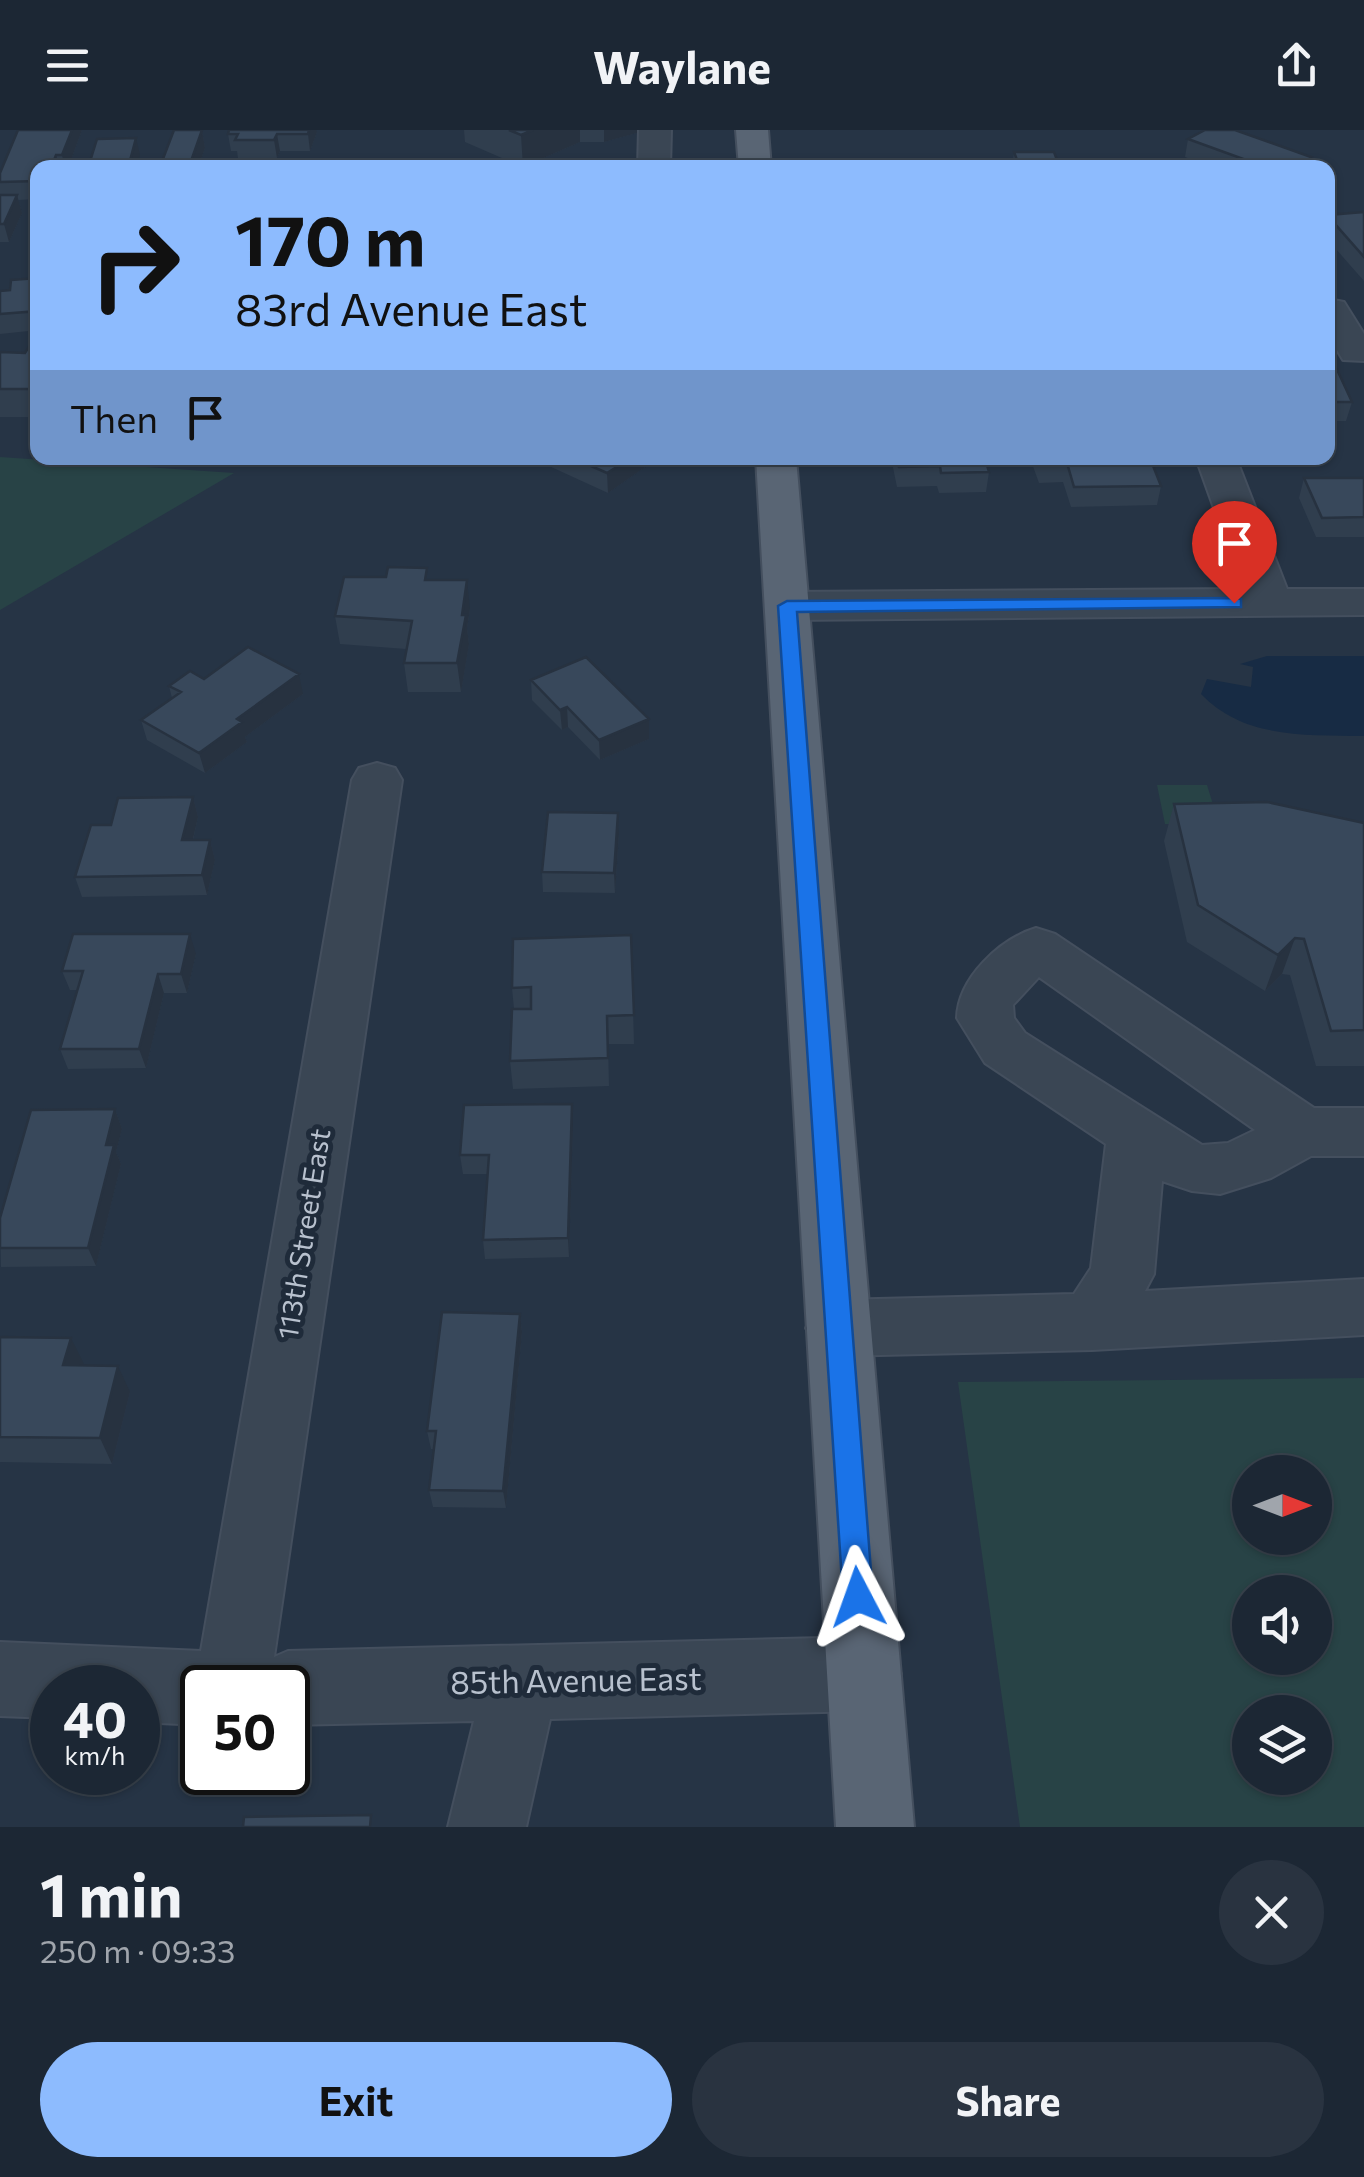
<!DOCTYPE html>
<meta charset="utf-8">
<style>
:root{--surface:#1c2734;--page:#293340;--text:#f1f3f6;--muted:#a0a5ac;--line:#3a444f;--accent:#8dbbfe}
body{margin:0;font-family:Commissioner,sans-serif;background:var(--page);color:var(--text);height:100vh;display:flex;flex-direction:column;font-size:38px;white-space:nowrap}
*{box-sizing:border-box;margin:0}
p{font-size:32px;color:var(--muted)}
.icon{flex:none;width:55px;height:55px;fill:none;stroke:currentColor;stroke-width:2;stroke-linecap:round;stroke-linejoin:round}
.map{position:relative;height:1697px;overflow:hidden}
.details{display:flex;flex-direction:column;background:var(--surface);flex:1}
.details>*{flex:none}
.banner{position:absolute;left:30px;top:30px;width:1305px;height:305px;border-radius:20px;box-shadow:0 2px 8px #0004,0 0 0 2px var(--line);background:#8dbbfe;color:#111;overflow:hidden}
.needle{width:65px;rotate:90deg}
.tools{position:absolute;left:1232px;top:1325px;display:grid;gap:20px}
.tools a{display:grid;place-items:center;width:100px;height:100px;border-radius:50%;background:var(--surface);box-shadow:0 2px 8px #0004,0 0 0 2px var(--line);font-size:50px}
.speed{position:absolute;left:30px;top:1535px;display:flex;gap:20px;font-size:50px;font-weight:700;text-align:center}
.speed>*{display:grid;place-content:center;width:130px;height:130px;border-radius:50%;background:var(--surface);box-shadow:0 2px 8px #0004,0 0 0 2px var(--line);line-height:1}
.speed small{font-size:25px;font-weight:400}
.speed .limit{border:5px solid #111;border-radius:15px;background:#fff;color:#111}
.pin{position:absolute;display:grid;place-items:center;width:85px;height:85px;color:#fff;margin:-102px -42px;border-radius:50% 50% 50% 0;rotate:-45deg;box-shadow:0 0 10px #0007}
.pin .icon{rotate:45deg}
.me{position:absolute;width:110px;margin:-55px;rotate:356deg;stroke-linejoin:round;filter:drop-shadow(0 0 8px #0008)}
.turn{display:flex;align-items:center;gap:35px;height:210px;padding:0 40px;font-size:45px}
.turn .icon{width:130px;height:130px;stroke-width:2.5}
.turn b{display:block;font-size:70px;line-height:85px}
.then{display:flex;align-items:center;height:95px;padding:0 40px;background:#0003;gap:20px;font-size:38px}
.round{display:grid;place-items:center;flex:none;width:105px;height:105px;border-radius:52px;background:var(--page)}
.summary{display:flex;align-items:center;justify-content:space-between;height:170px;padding:0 40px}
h1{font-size:60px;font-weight:700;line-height:75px}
.cta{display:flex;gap:20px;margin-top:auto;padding:20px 40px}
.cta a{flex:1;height:115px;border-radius:60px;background:var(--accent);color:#111;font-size:40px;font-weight:700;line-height:115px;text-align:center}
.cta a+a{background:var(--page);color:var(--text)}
header{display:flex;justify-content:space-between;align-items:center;height:130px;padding:0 40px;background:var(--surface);font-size:45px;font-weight:700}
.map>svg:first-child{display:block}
.green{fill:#284346;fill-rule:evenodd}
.water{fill:#172b44}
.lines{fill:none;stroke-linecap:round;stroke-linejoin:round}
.minor-casing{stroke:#444f5e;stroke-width:4}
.major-casing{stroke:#444f5e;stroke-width:4}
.minor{fill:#3a4654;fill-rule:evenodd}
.major{fill:#596574;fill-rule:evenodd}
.wall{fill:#303e4e}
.shaded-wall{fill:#273240}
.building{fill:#38485b;stroke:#273240;stroke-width:2.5}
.route{fill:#1a73e8;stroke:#114b97;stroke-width:2.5}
.labels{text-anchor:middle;stroke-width:10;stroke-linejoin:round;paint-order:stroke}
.street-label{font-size:28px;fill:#b8c1ce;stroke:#1f2b3a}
.near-street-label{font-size:32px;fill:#b8c1ce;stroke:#1f2b3a}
</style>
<header><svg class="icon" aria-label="menu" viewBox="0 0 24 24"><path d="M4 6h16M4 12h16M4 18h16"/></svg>Waylane<svg class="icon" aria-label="share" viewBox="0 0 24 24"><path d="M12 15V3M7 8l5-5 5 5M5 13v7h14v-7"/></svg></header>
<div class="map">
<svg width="1364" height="1697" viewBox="0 0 1364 1697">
<rect width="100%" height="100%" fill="#263445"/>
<!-- green -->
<path class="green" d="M 0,327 L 234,343 L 0,480 Z
M 1157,655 L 1207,655 L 1219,694 L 1165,694 Z
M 1364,1248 L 1364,1697 L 1020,1697 L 958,1252 ZM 1250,1342 L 1315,1342 L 1315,1408 L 1250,1408 ZM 1250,1462 L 1315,1462 L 1315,1528 L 1250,1528 ZM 1250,1582 L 1315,1582 L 1315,1648 L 1250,1648 Z"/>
<!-- water -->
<path class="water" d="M 1267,526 L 1364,526 L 1364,606 C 1306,605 1244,609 1201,564 L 1207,549 L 1251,557 L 1253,537 L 1240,534 Z"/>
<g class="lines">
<!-- minor casing -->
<g class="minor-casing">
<path id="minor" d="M 639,0 L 671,0 L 670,38 L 638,38 Z
M 1328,169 L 1344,172 L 1364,204 L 1364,231 L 1343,230 L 1328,205 Z
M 1196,328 L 1236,328 L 1287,459 L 1364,459 L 1364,485 L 787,490 L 771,486 L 765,476 L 771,466 L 787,462 L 1243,459 Z
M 377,633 L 395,638 L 402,650 L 274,1527 L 288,1521 L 864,1507 L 890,1518 L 901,1544 L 890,1570 L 864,1581 L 550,1589 L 526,1697 L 448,1697 L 474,1591 L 288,1595 L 288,1558 L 202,1558 L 202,1595 L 138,1592 L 138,1558 L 52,1558 L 52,1588 L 0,1586 L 0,1512 L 201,1521 L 352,650 L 359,638 Z
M 1036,798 L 1055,804 L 1314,978 L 1364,978 L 1364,1026 L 1311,1026 L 1271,1048 L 1220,1064 L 1192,1061 L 1162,1051 L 1154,1144 L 1145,1161 L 1364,1149 L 1364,1205 L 1092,1220 L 838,1226 L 815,1218 L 806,1198 L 815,1178 L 838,1170 L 1074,1164 L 1091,1138 L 1106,1014 L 985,933 L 957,888 C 958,848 1000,809 1036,798 ZM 1039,847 L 1255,1000 L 1228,1013 L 1202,1015 L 1025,903 L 1014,888 L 1013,875 Z"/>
</g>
<!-- major casing -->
<g class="major-casing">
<path id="major" d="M 736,0 L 768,0 L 771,38 L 739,38 Z
M 756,328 L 796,328 L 914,1697 L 836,1697 Z"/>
</g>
<!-- minor -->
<use href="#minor" class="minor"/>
<!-- major -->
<use href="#major" class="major"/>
</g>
<!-- wall -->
<path class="wall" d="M 18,0 L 82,0 L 68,38 L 38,38 L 38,69 L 18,70 L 22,83 L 9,112 L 0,112 L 0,43 Z
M 202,0 L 205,18 L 198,38 L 162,38 L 161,34 Z
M 464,0 L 637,0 L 637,3 L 604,12 L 580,12 L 523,37 L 465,12 Z
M 317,2 L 310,21 L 280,21 L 277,28 L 238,28 L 237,21 L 231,21 L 228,4 Z
M 1188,9 L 1311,27 L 1308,38 L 1215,38 L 1185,27 Z
M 1014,22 L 1060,38 L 1012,38 Z
M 1364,82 L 1364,151 L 1328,110 L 1328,85 Z
M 38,148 L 38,200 L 0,204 L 0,161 L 10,160 Z
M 38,210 L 38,287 L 0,287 L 0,222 L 25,223 Z
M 1328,220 L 1352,272 L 1346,291 L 1328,291 Z
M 549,328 L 648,328 L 648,335 L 608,363 L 549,336 Z
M 891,328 L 985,328 L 989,342 L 986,362 L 939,363 L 937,356 L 897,357 Z
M 1030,328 L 1150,328 L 1161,356 L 1157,375 L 1071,377 L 1063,352 L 1039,353 Z
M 1304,348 L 1364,348 L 1364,407 L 1316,407 L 1299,368 Z
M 429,450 L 470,479 L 467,498 L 469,514 L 461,562 L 408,562 L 404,533 L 406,519 L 340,514 L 335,486 Z
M 204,549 L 303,564 L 245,607 L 247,612 L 205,643 L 147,610 L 141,590 L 172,568 L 169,556 Z
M 531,550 L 649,609 L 600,630 L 568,597 L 562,600 L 532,570 Z
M 193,667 L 198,687 L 193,710 L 210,710 L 215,730 L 207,765 L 82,767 L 75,747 L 111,695 Z
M 1174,674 L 1364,693 L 1364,936 L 1316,936 L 1290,845 L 1282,844 L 1265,861 L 1187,812 L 1164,711 Z
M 618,683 L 619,704 L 615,763 L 543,762 L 542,742 Z
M 631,805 L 634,914 L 608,914 L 609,956 L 513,959 L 510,931 L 514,879 L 512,858 Z
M 196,824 L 187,863 L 164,863 L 146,938 L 68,939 L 60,919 L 77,860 L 70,860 L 62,841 Z
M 115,979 L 122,999 L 116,1022 L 121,1034 L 96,1136 L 1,1137 L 0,1088 Z
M 573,993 L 569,1127 L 485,1129 L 483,1110 L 488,1044 L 463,1044 L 460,1025 Z
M 520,1184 L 522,1202 L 506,1378 L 433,1377 L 429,1360 L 434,1319 L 431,1319 L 427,1301 Z
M 0,1207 L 84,1234 L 83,1235 L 130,1262 L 112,1334 L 0,1332 Z"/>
<!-- shaded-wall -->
<path class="shaded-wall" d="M 72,0 L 82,0 L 68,38 L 65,38 L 62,25 Z
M 202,0 L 205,18 L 198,38 L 191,38 L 190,34 Z
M 309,0 L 316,0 L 317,2 L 310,21 L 308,4 Z
M 533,0 L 580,0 L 580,12 L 523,37 L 521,5 Z
M 604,0 L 637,0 L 637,3 L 604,12 Z
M 277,4 L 280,21 L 277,28 L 274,10 Z
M 136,8 L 140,25 L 137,38 L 128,38 Z
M 56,25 L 59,38 L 51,38 Z
M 1311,27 L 1308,38 L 1292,38 Z
M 17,65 L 22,83 L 9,112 L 4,94 Z
M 631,328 L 648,328 L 648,335 L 608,363 L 607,343 Z
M 467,450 L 470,479 L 467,498 L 469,514 L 461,562 L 457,533 Z
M 299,544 L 303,564 L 245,607 L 247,612 L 205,643 L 199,623 L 237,589 Z
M 567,577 L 568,597 L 562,600 L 560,580 Z
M 649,589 L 649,609 L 600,630 L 599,610 Z
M 193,667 L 198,687 L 188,730 L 182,710 Z
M 618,683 L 619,704 L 615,763 L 614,743 Z
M 210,710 L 215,730 L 207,765 L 202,745 Z
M 190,804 L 196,824 L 187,863 L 181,844 Z
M 1295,808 L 1282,844 L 1265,861 L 1278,825 Z
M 158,844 L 164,863 L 146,938 L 139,919 Z
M 572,974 L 573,993 L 569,1127 L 568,1108 Z
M 115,979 L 122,999 L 116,1022 L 121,1034 L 96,1136 L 88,1118 L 106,1015 Z
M 520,1184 L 522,1202 L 506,1378 L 503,1361 Z
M 71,1208 L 84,1234 L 76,1261 L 63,1235 Z
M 118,1236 L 130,1262 L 112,1334 L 100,1308 Z"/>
<!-- building -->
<path class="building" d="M 18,0 L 72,0 L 62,25 L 56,25 L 51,38 L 38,38 L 38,51 L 0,52 L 0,43 Z
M 174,0 L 202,0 L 190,34 L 161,34 Z
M 229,0 L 309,0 L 308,4 L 277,4 L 274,10 L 235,10 L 238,4 L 228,4 Z
M 509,0 L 533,0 L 521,5 Z
M 1205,0 L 1235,0 L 1311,27 L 1292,38 L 1268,38 L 1188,9 Z
M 136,8 L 128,38 L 88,38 L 97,9 Z
M 1014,22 L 1054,22 L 1060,38 L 1020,38 Z
M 0,65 L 17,65 L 4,94 L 0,94 Z
M 1364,82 L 1364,127 L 1328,86 L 1328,85 Z
M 38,148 L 38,181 L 0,184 L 0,161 L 10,160 L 11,150 Z
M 33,210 L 38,210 L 38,259 L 0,259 L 0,222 L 25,223 Z
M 1328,220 L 1352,272 L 1330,272 L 1328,266 Z
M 573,328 L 631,328 L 607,343 Z
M 897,328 L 985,328 L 989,342 L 941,343 L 940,336 L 899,337 Z
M 1040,328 L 1150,328 L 1161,356 L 1074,357 L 1067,333 L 1042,334 Z
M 1304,348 L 1364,348 L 1364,387 L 1322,388 Z
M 388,437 L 427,438 L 425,450 L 467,450 L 462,485 L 466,485 L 457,533 L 404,533 L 412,491 L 335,486 L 344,447 L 386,447 Z
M 248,517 L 299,544 L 237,589 L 242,592 L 199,623 L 141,590 L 181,562 L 169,556 L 190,541 L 204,549 Z
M 586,527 L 649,589 L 599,610 L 567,577 L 560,580 L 531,550 Z
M 193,667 L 182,710 L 210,710 L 202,745 L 75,747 L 91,695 L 111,695 L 118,668 Z
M 1267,672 L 1364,693 L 1364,900 L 1331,901 L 1304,809 L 1295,808 L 1278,825 L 1198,775 L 1174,674 Z
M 548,682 L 618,683 L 614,743 L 542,742 Z
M 73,804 L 190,804 L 181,844 L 158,844 L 139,919 L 60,919 L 83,841 L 62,841 Z
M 631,805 L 634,885 L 607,886 L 608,928 L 510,931 L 512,879 L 531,879 L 531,857 L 512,858 L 513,809 Z
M 572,974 L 568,1108 L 483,1110 L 489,1025 L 460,1025 L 464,975 Z
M 115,979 L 106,1015 L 114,1015 L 88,1118 L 0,1118 L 0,1088 L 31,980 Z
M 442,1182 L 520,1184 L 503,1361 L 429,1360 L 436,1301 L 427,1301 Z
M 0,1207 L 71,1208 L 63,1235 L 118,1236 L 100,1308 L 0,1307 Z
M 371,1685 L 370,1697 L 243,1697 L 244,1687 Z"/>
<!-- route -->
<path class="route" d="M 1234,468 L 1241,469 L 1241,477 L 797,482 L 873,1467 L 869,1477 L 858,1481 L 847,1477 L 843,1467 L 778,476 L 787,471 Z"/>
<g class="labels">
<!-- street labels -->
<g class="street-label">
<text transform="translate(304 1104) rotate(-81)" y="10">113th Street East</text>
</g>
<!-- near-street labels -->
<g class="near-street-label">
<text transform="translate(576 1551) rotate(-1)" y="11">85th Avenue East</text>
</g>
</g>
</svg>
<div class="tools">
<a><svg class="needle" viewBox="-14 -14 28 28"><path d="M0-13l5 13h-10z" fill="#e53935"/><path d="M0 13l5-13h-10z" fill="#a0a5ac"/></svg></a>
<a><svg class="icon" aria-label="sound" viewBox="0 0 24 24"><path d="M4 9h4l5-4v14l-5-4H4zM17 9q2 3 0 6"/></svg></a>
<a><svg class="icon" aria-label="layers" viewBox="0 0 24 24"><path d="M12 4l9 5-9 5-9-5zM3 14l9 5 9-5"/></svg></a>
</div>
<div class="speed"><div>40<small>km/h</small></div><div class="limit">50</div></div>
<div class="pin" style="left:1234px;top:473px;background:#d93025"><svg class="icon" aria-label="arrive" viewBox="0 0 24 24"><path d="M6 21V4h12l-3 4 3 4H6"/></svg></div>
<svg class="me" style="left:858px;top:1467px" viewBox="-20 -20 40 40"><path d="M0-17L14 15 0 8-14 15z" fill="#1a73e8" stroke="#fff" stroke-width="4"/></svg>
<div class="banner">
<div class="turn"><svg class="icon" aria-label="right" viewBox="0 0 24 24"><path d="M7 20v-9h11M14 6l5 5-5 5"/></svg><div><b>170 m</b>83rd Avenue East</div></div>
<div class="then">Then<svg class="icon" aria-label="arrive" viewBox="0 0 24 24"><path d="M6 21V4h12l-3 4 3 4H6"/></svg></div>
</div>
</div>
<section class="details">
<div class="summary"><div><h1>1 min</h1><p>250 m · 09:33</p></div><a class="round"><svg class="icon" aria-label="close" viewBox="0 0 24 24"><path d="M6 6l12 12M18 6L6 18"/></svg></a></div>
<div class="cta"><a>Exit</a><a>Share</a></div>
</section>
